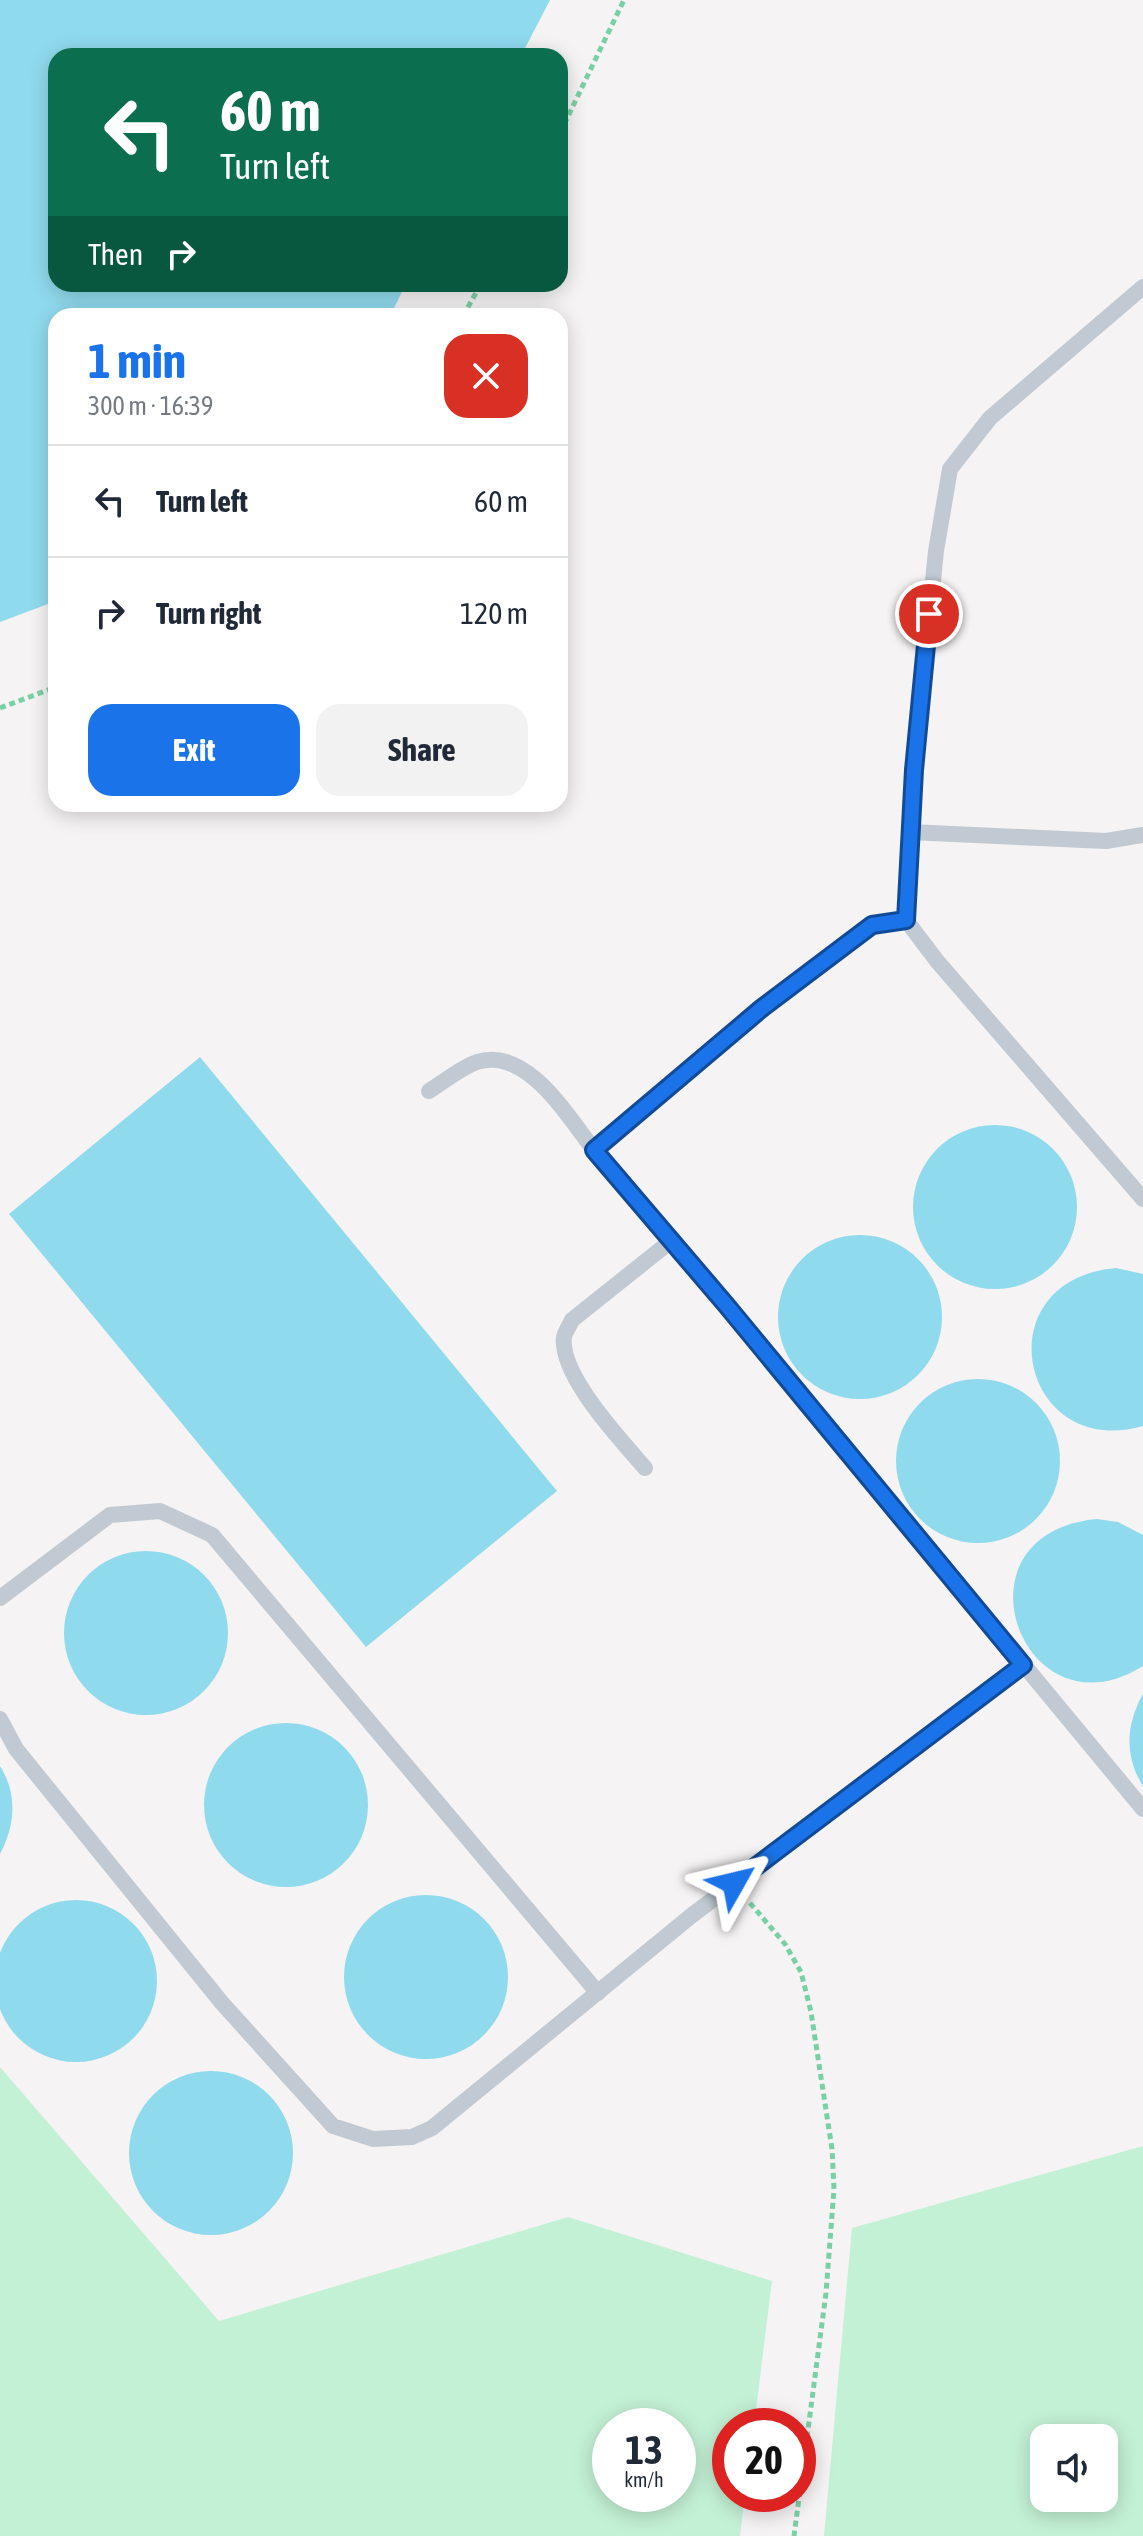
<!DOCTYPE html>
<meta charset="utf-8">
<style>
:root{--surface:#fff;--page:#f2f2f3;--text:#1f2937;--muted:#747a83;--line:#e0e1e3;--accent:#1a73e8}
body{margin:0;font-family:"Asap Condensed",sans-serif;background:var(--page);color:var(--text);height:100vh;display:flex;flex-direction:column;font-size:30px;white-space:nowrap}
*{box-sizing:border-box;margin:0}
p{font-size:26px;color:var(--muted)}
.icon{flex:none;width:44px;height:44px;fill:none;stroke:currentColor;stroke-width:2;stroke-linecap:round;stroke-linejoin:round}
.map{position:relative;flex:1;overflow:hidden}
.panel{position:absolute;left:48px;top:308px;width:520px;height:504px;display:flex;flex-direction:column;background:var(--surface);border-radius:24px;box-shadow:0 4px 20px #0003}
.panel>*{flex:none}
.banner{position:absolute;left:48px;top:48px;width:520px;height:244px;border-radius:24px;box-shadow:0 4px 20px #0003;background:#0b6e4f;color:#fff;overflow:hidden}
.tools{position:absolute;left:1030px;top:2424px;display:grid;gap:16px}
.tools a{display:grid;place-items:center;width:88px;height:88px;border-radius:16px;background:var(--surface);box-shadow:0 4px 20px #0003;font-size:40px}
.speed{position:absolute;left:592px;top:2408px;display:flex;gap:16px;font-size:40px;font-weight:700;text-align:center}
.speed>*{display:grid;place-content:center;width:104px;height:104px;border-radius:50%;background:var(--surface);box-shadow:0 4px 20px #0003;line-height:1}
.speed small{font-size:20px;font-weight:400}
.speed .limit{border:12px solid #d22;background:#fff;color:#111}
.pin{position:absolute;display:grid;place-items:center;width:68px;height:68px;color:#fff;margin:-34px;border:4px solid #fff;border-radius:50%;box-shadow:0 2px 8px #0007}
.me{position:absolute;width:88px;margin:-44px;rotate:53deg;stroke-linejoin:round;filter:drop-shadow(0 0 6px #0008)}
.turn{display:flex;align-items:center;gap:28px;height:168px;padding:0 40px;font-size:36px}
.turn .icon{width:104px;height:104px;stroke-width:2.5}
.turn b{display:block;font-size:56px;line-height:68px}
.then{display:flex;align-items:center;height:76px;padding:0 40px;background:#0003;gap:16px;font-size:30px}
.round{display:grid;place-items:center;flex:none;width:84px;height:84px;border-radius:24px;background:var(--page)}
.overview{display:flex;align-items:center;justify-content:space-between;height:136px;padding:0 40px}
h1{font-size:48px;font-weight:700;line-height:60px;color:var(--accent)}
.primary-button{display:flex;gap:16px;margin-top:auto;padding:16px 40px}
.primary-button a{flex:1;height:92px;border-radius:24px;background:var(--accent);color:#fff;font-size:32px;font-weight:700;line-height:92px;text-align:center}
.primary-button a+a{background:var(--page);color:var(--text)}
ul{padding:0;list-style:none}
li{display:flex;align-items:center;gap:24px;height:112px;padding:0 40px;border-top:2px solid var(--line)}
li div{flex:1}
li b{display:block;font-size:30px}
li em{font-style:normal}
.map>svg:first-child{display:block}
.green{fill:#c3f1d5;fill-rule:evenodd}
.water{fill:#90daee}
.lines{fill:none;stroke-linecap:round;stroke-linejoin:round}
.path{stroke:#7ad0a6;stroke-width:5;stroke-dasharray:6 4;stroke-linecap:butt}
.service{stroke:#c1cad2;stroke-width:16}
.route-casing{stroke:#114b97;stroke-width:20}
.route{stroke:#1a73e8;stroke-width:14}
</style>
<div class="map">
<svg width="1143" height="2536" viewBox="0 0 1143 2536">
<rect width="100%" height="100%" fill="#f5f3f3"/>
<!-- green -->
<path class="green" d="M 0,2067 L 219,2321 L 568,2217 L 772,2281 L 754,2426 L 730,2426 L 730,2494 L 745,2494 L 740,2536 L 0,2536 ZM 678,2426 L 678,2494 L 610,2494 L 610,2426 Z
M 1143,2146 L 1143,2536 L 824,2536 L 852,2228 ZM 1044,2438 L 1104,2438 L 1104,2498 L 1044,2498 Z"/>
<!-- water -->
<path class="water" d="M 0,0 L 550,0 L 521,56 L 56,56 L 56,284 L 406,284 L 390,316 L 56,316 L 56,601 L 0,622 Z
M 200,1057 L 557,1491 L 366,1647 L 9,1214 Z
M913 1207a82 82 0 1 1 164 0a82 82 0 1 1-164 0Z
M778 1317a82 82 0 1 1 164 0a82 82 0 1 1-164 0Z
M 1116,1268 L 1143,1274 L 1143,1426 C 1020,1461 982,1280 1116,1268 Z
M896 1461a82 82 0 1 1 164 0a82 82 0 1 1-164 0Z
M 1097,1519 L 1118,1522 L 1143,1535 L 1143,1666 C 1022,1742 946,1533 1097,1519 Z
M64 1633a82 82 0 1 1 164 0a82 82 0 1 1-164 0Z
M 1143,1694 L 1143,1786 C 1124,1756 1126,1724 1143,1694 Z
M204 1805a82 82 0 1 1 164 0a82 82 0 1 1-164 0Z
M 0,1766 C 18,1794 15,1826 0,1854 Z
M344 1977a82 82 0 1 1 164 0a82 82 0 1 1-164 0Z
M-5 1981a81 81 0 1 1 162 0a81 81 0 1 1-162 0Z
M129 2153a82 82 0 1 1 164 0a82 82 0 1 1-164 0Z"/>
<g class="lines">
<!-- path -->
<path class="path" d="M 560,133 L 624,0
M 463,316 L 481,284
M 0,708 L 56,687
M 750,1903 L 785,1944 L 801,1972 L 811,2012 L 832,2149 L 834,2189 L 826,2293 L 794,2536"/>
<!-- service -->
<path class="service" d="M 1143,287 L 990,418 L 950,469 L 936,551 L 914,770 L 906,920 L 937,961 L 1143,1199
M 910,832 L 1106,841 L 1143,835
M 906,920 L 872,925 L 762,1008 L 594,1150 L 727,1306 L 1143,1809
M 429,1091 C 442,1083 462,1067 477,1062 C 527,1046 568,1117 594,1150
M 645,1468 C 622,1441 559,1375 564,1337 C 565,1332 570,1325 572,1320 L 671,1241
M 0,1598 L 110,1515 L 160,1511 L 212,1535 L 598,1993
M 0,1719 L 16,1749 L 222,2003 L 333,2126 L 373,2139 L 412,2137 L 432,2128 L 691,1916 L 1023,1665"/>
</g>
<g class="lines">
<!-- route casing -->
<g class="route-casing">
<path id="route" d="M 734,1883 L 1023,1665 L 727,1306 L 594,1150 L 762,1008 L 872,925 L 906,920 L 914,770 L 929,614"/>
</g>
<!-- route -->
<use href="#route" class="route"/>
</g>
</svg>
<div class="tools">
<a><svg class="icon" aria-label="sound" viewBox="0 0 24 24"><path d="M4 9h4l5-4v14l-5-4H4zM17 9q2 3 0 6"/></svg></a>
</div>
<div class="speed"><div>13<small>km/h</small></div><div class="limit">20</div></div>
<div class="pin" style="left:929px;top:614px;background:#d93025"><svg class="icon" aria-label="arrive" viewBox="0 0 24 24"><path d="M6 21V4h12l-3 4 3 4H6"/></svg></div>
<svg class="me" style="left:734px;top:1883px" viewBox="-20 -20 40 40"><path d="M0-17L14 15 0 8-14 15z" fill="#1a73e8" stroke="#fff" stroke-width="4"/></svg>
<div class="banner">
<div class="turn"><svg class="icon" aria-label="left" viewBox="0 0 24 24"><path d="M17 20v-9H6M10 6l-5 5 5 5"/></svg><div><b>60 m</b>Turn left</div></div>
<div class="then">Then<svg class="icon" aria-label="right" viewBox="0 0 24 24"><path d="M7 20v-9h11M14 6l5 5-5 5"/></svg></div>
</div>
<section class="panel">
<div class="overview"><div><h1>1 min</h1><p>300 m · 16:39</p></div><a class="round" style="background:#d93025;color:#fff"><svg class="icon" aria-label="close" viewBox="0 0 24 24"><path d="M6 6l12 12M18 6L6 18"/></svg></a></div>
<ul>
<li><svg class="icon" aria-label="left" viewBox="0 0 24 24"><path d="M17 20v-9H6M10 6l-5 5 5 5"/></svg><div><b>Turn left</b></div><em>60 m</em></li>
<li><svg class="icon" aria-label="right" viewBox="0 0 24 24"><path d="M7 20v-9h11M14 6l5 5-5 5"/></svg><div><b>Turn right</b></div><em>120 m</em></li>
</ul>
<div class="primary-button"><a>Exit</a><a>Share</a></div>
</section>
</div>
